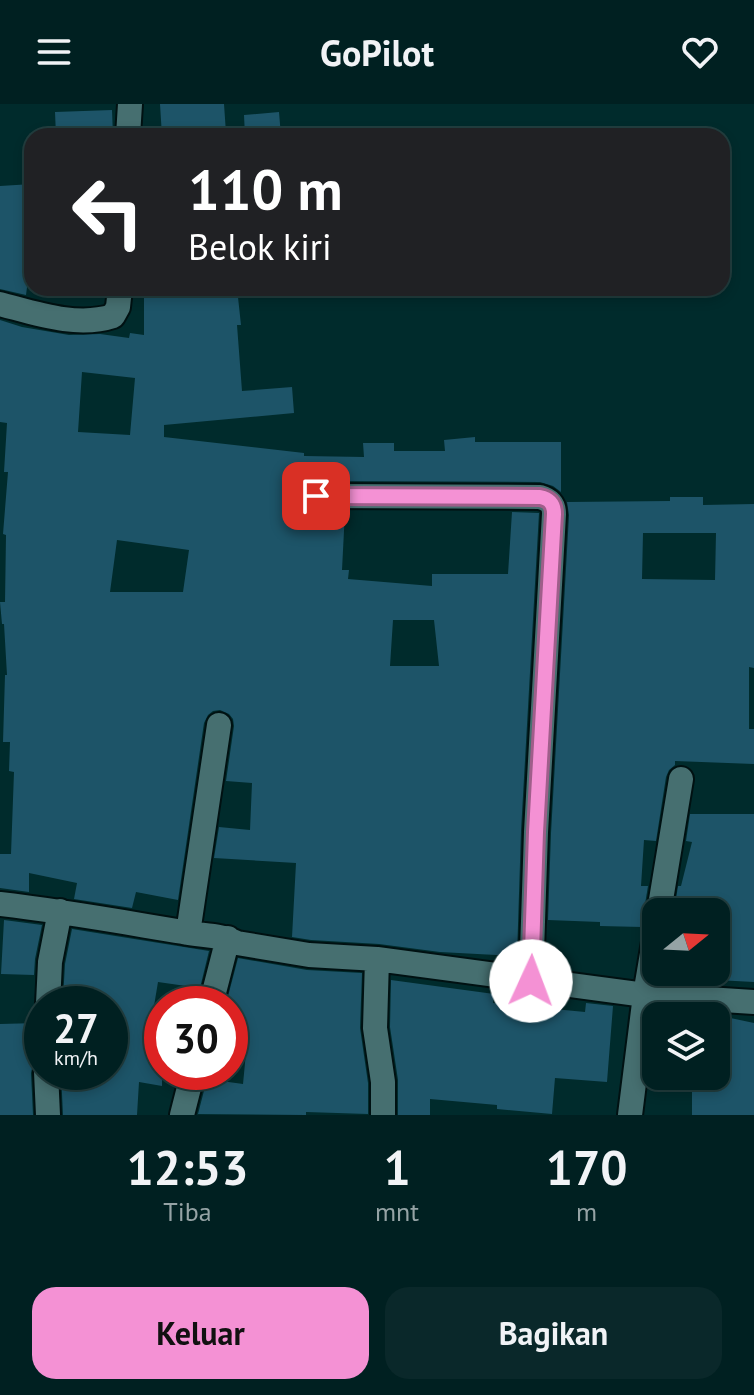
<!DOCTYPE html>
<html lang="id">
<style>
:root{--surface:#002021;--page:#0a282a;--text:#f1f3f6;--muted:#95a3a5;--line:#223e3f;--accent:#f491d4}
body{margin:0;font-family:"PT Sans",sans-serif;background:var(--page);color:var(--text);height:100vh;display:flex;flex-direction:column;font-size:30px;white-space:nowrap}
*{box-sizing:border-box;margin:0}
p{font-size:26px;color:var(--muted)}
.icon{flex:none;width:44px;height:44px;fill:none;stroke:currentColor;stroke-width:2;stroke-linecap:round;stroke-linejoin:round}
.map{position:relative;height:1011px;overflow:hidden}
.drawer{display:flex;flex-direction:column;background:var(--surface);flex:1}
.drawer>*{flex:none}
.hud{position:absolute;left:24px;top:24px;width:706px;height:168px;border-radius:24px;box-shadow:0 4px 12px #0003,0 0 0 2px var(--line);background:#202124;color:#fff;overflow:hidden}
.needle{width:52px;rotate:72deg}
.buttons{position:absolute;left:642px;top:794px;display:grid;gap:16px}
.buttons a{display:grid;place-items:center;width:88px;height:88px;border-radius:16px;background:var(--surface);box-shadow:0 4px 12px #0003,0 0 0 2px var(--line);font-size:40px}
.speed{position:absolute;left:24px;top:882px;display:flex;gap:16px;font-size:40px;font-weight:700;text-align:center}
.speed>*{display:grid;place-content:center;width:104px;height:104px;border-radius:50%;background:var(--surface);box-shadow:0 4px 12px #0003,0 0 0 2px var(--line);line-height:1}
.speed small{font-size:20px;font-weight:400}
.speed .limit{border:12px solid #d22;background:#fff;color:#111}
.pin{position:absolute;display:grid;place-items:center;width:68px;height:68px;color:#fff;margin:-34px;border-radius:16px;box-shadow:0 4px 12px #0006}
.me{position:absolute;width:88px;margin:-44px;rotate:2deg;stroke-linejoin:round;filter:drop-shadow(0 0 6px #0008)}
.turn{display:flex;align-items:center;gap:28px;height:168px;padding:0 32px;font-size:36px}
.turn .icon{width:104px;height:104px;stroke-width:2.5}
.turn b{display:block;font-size:56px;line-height:68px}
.eta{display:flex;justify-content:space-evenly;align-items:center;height:136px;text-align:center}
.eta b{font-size:48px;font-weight:800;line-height:56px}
.action{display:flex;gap:16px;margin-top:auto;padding:16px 32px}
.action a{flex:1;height:92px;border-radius:24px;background:var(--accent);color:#111;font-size:32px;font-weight:800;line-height:92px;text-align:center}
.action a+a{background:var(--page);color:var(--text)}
header{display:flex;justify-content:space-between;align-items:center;height:104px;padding:0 32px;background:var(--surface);font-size:36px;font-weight:800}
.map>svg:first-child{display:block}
.building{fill:#1d5468;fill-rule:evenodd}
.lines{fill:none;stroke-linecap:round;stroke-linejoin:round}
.street-casing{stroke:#001112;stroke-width:28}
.street{stroke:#466f70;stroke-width:24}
.route-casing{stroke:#9f5e8a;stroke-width:20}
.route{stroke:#f491d4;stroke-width:14}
</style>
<header><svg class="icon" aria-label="menu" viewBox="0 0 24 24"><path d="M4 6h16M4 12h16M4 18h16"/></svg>GoPilot<svg class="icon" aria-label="heart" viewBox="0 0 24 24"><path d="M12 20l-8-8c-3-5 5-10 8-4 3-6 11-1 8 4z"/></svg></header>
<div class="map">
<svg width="754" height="1011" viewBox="0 0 754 1011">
<rect width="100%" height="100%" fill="#002b2c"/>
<!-- building -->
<path class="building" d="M 160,0 L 224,0 L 226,29 L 162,32 Z
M 112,6 L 113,32 L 56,32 L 55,8 Z
M 279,8 L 281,32 L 245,32 L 244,11 Z
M 32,80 L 30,176 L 28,176 L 26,191 L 0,185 L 0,82 Z
M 144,184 L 237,184 L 241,221 L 237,221 L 242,287 L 292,283 L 294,309 L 164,321 L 164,333 L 304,349 L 304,352 L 364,353 L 363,339 L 394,339 L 394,347 L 445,347 L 444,336 L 475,333 L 475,338 L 561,338 L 561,388 L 553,382 L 540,378 L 316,377 L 308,379 L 304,384 L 301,391 L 303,399 L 309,405 L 345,407 L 342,466 L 349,466 L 348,475 L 432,482 L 432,470 L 508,470 L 512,408 L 539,409 L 521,727 L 517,852 L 440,848 L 379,840 L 311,836 L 292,833 L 296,759 L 214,754 L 219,723 L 250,726 L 252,679 L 226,677 L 234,622 L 233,615 L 229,610 L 220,606 L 213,607 L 208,611 L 204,619 L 178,796 L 136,788 L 132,804 L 74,795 L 77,779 L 29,769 L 29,788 L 0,784 L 0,750 L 11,750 L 14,668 L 9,667 L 10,638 L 3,638 L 5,571 L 7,571 L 4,520 L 2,520 L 0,498 L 5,498 L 6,431 L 3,430 L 8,368 L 4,368 L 7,319 L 0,318 L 0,216 L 22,223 L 69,231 L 100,230 L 129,234 L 130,229 L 144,231 ZM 82,268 L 135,274 L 130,331 L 78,328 ZM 117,436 L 189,446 L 183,488 L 110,488 ZM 393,516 L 434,516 L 439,562 L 390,562 Z
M 670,393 L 703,393 L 703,401 L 754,400 L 754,564 L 749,563 L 749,625 L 754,625 L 754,660 L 675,657 L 675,661 L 669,666 L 666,673 L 656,737 L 644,736 L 641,782 L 648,782 L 644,806 L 646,815 L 642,823 L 600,822 L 600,818 L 548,816 L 551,729 L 569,411 L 567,398 L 670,397 ZM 643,429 L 716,429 L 715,476 L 642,475 Z
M 690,710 L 754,710 L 754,878 L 716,876 L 716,808 L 674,808 L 678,782 L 681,782 L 692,738 L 686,737 Z
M 4,816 L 42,821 L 35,855 L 34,871 L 1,870 Z
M 72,825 L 209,847 L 200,884 L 158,878 L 150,926 L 162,927 L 162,982 L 139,978 L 137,1011 L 63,1011 L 61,969 L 110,972 L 110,900 L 63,895 L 65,860 Z
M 238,854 L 307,866 L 362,869 L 360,924 L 368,979 L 368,1010 L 306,1008 L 306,1011 L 198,1010 L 207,975 L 243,980 L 247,938 L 230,934 L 230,900 L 226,900 Z
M 391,876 L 494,890 L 493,899 L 585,908 L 586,899 L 613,902 L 607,978 L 555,974 L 552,1010 L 497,1005 L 497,1001 L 430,995 L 430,1011 L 398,1011 L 398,976 L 390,923 Z
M 721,912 L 754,919 L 754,1011 L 692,1011 L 692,972 L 716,972 L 716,939 Z
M 38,919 L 39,955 L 33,960 L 31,969 L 33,1011 L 0,1011 L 0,920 Z"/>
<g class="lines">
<!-- street casing -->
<g class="street-casing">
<path id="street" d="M 128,32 L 130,0
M 0,200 C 35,209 77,224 113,212 L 118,203 L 120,184
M 316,392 L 540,393 C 550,396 554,400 554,410 L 536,728 L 531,877
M 0,800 C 62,807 122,818 183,828 C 201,832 221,830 237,839 L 309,851 L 377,855 L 645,891 L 754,898
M 659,808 L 681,675
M 188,829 L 219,621
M 377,855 L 375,924 L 383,978 L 383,1011
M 48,900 L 50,858 L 60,807
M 211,900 L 228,834
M 46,968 L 48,1011
M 182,1011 L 193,968
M 630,1011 L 645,891 L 656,826"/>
</g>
<!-- street -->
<use href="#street" class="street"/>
</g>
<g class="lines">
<!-- route casing -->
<g class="route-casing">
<path id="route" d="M 316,392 L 540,393 C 550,395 554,400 554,410 L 536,728 L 531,877"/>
</g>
<!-- route -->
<use href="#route" class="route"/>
</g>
</svg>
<div class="buttons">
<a><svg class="needle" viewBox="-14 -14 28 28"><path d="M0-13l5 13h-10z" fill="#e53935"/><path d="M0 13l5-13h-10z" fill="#95a3a5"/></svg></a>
<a><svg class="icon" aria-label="layers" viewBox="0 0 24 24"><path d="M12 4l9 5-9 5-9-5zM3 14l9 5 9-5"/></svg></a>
</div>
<div class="speed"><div>27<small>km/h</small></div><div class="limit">30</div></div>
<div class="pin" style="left:316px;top:392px;background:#d93025"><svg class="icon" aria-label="arrive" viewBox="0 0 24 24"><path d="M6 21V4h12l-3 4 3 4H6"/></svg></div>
<svg class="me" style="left:531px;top:877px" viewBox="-20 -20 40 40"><circle r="19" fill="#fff"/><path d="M0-13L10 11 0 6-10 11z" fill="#f491d4"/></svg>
<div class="hud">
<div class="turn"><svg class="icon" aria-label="left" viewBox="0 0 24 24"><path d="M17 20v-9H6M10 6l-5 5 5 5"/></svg><div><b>110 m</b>Belok kiri</div></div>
</div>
</div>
<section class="drawer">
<div class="eta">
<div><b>12:53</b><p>Tiba</p></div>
<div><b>1</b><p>mnt</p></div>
<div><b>170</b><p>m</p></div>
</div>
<div class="action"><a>Keluar</a><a>Bagikan</a></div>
</section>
